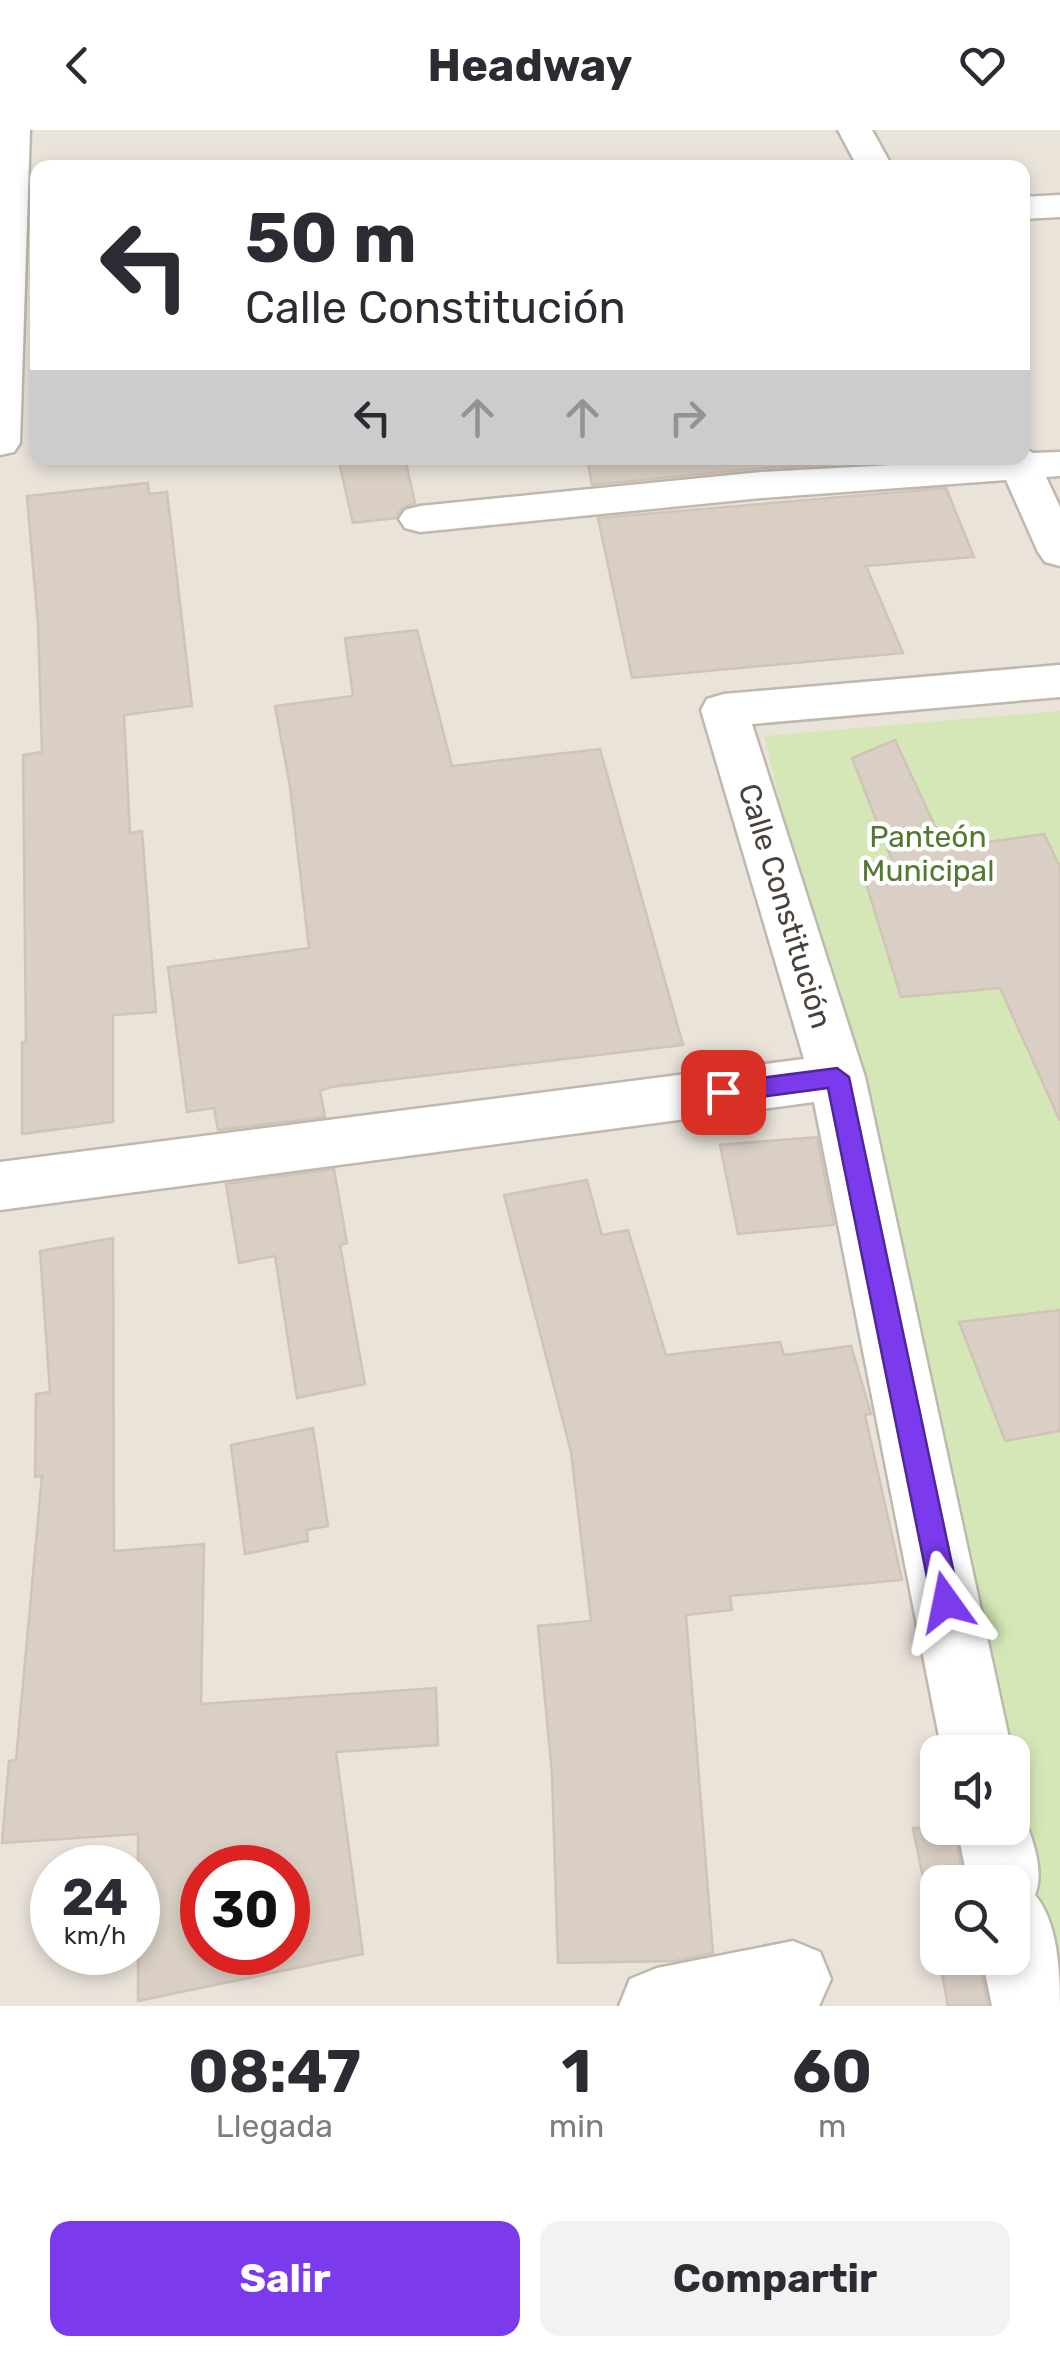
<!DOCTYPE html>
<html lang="es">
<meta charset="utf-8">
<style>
:root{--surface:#fff;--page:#f2f2f3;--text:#2b2b33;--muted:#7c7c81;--accent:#7c3aed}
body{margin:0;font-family:Rubik,sans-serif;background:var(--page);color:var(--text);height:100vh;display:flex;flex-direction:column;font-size:38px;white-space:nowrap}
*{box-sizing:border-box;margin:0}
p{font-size:32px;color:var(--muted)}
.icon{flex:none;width:55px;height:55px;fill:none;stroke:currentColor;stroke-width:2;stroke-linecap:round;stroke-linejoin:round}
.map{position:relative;height:1876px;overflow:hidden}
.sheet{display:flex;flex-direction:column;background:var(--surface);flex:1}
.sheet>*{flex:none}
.hud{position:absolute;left:30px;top:30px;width:1000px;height:305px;border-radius:20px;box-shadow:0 5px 15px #0003;background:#fff;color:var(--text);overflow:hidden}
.controls{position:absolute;left:920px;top:1605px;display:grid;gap:20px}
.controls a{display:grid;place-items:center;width:110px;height:110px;border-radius:20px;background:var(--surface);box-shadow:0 5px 15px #0003;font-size:50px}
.speed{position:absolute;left:30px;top:1715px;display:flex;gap:20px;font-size:50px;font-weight:700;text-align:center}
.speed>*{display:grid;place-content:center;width:130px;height:130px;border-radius:50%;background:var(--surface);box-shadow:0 5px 15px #0003;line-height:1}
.speed small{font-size:25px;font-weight:400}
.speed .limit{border:15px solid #d22;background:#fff;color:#111}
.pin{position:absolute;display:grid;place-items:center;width:85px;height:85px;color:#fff;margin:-42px;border-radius:20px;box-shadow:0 5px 15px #0006}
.me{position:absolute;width:110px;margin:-55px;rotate:348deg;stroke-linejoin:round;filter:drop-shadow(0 0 8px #0008)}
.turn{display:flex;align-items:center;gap:35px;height:210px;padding:0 50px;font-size:45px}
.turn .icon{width:130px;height:130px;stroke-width:2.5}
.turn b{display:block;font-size:70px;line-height:85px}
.lanes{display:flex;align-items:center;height:95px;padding:0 50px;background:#0003;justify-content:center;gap:50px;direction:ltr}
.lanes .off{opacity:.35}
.eta{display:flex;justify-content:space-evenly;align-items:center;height:170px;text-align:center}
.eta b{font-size:60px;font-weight:700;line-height:70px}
.button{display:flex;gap:20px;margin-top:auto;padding:20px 50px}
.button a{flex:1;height:115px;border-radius:20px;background:var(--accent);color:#fff;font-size:40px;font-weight:700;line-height:115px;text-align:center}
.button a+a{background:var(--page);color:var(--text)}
header{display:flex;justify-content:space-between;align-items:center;height:130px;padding:0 50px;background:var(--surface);font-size:45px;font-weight:700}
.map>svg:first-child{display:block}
.residential{fill:#e9e3da;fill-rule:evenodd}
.green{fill:#d6e7b7}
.building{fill:#d9cfc5;stroke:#d1c3b5;stroke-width:2.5;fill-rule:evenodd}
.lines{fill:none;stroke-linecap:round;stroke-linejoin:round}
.street-casing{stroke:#c0b8ae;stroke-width:5}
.street{fill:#fff;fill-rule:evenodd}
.route{fill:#7c3aed;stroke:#51269a;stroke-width:2.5}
.labels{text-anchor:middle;stroke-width:9;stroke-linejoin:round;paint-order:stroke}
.park-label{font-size:30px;fill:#52792f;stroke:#fff}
.street-label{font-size:30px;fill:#49413a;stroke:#fff}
</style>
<header><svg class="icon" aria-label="back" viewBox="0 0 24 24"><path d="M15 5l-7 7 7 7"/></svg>Headway<svg class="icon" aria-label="heart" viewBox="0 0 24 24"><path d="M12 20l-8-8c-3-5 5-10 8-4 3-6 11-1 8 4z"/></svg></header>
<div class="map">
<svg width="1060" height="1876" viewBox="0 0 1060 1876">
<rect width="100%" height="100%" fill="#f5f1ec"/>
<!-- residential -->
<path class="residential" d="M 0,0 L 1060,0 L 1060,1876 L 0,1876 ZM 38,38 L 1022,38 L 1022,328 L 38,328 ZM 938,1622 L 1012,1622 L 1012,1698 L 938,1698 ZM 52,1738 L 138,1738 L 138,1822 L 52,1822 ZM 202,1738 L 288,1738 L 288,1822 L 202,1822 ZM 938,1752 L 1012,1752 L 1012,1828 L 938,1828 Z"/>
<!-- green -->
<path class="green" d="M 1060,581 L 1060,1856 L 1013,1652 L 1012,1622 L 1006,1622 L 764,606 Z"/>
<!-- building -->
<path class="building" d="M 338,328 L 405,328 L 415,373 L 402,378 L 396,388 L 353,393 Z
M 587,328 L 936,328 L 936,329 L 761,338 L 592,355 Z
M 148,353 L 149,364 L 167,362 L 192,576 L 124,585 L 130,703 L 142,701 L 156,882 L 113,885 L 113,992 L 22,1004 L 22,912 L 26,912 L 23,625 L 42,622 L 38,495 L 27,366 Z
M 946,358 L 974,427 L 866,436 L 903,523 L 632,548 L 598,388 Z
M 417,500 L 452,636 L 600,619 L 683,915 L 330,957 L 320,961 L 325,987 L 218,1000 L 214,978 L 187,982 L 168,837 L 309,818 L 290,656 L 275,576 L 353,566 L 345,508 Z
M 895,610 L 945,718 L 1044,704 L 1060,737 L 1060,991 L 1000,858 L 901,867 L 865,750 L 898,746 L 852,628 Z
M 817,1007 L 834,1095 L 738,1104 L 720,1015 Z
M 334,1039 L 347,1113 L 340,1115 L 365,1254 L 297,1268 L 275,1126 L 239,1133 L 226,1054 Z
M 587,1050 L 602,1105 L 628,1100 L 666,1225 L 780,1212 L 784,1225 L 851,1216 L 871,1284 L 865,1285 L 902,1450 L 730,1466 L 732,1480 L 686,1485 L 713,1823 L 675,1831 L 558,1833 L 552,1644 L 538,1496 L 591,1491 L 571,1322 L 504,1065 Z
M 113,1108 L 114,1421 L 204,1414 L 201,1574 L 436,1558 L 438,1615 L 336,1622 L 363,1824 L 138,1871 L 138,1704 L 2,1713 L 9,1631 L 16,1630 L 42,1346 L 35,1347 L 36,1264 L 50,1262 L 40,1121 ZM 202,1738 L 288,1738 L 288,1822 L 202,1822 Z
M 1060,1180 L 1060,1301 L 1005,1311 L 959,1192 Z
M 313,1298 L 328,1396 L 307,1400 L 308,1411 L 245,1424 L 231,1315 Z
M 913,1698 L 954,1698 L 964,1752 L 938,1752 L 938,1822 Z
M 939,1828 L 979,1828 L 988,1876 L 948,1876 Z"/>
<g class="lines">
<!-- street casing -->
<g class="street-casing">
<path id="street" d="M 0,0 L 30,0 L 20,313 L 14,322 L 0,325 Z
M 838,0 L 872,0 L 893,38 L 858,38 Z
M 1060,65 L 1060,87 L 1022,89 L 1022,67 Z
M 1022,317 L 1033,323 L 1060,322 L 1060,346 L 1046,347 L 1060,377 L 1060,436 L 1045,432 L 1038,422 L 1006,350 L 761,368 L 420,402 L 405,398 L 399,389 L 405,380 L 420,376 L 761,342 L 1022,328 Z
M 1060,535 L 1060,567 L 752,594 L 865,947 L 1012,1622 L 942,1622 L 814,972 L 0,1080 L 0,1032 L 804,929 L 701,580 L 707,569 L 724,564 Z
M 1012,1670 L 1018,1673 C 1029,1699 1046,1738 1035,1765 C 1058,1792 1060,1842 1060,1876 L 992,1876 L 982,1828 L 1012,1828 L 1012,1752 L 968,1752 L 957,1698 L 1012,1698 Z
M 793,1811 L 820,1822 L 831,1849 L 819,1876 L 619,1876 L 630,1849 L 657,1838 Z"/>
</g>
<!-- street -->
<use href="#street" class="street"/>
</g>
<!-- route -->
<path class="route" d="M 837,938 L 849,947 L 960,1472 L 956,1482 L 946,1486 L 936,1482 L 932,1472 L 828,958 L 723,972 L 712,962 L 723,953 Z"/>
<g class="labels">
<!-- park labels -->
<g class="park-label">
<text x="928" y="717">Panteón<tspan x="928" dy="34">Municipal</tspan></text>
</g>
<!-- street labels -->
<g class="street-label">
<text transform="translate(785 776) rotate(73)" y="10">Calle Constitución</text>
</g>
</g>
</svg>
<div class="controls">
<a><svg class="icon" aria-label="sound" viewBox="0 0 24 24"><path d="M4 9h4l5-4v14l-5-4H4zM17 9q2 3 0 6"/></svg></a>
<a><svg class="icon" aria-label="search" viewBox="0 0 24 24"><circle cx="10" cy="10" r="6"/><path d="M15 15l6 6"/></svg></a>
</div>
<div class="speed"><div>24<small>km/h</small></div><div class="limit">30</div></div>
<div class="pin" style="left:723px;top:962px;background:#d93025"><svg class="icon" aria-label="arrive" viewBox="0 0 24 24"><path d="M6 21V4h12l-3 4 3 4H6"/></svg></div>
<svg class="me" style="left:946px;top:1472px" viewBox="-20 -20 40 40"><path d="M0-17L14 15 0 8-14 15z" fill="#7c3aed" stroke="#fff" stroke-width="4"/></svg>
<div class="hud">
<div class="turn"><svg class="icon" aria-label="left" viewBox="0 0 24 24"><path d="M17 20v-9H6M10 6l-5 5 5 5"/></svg><div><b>50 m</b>Calle Constitución</div></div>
<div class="lanes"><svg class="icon" aria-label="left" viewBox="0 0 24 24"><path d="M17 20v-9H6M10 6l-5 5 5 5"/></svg><svg class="icon off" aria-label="ahead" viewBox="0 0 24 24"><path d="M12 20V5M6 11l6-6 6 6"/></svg><svg class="icon off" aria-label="ahead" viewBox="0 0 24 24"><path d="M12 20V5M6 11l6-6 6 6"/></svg><svg class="icon off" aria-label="right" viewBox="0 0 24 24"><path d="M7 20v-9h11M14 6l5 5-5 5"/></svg></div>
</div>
</div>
<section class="sheet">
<div class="eta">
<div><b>08:47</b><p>Llegada</p></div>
<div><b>1</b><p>min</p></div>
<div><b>60</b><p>m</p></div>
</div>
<div class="button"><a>Salir</a><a>Compartir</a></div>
</section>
